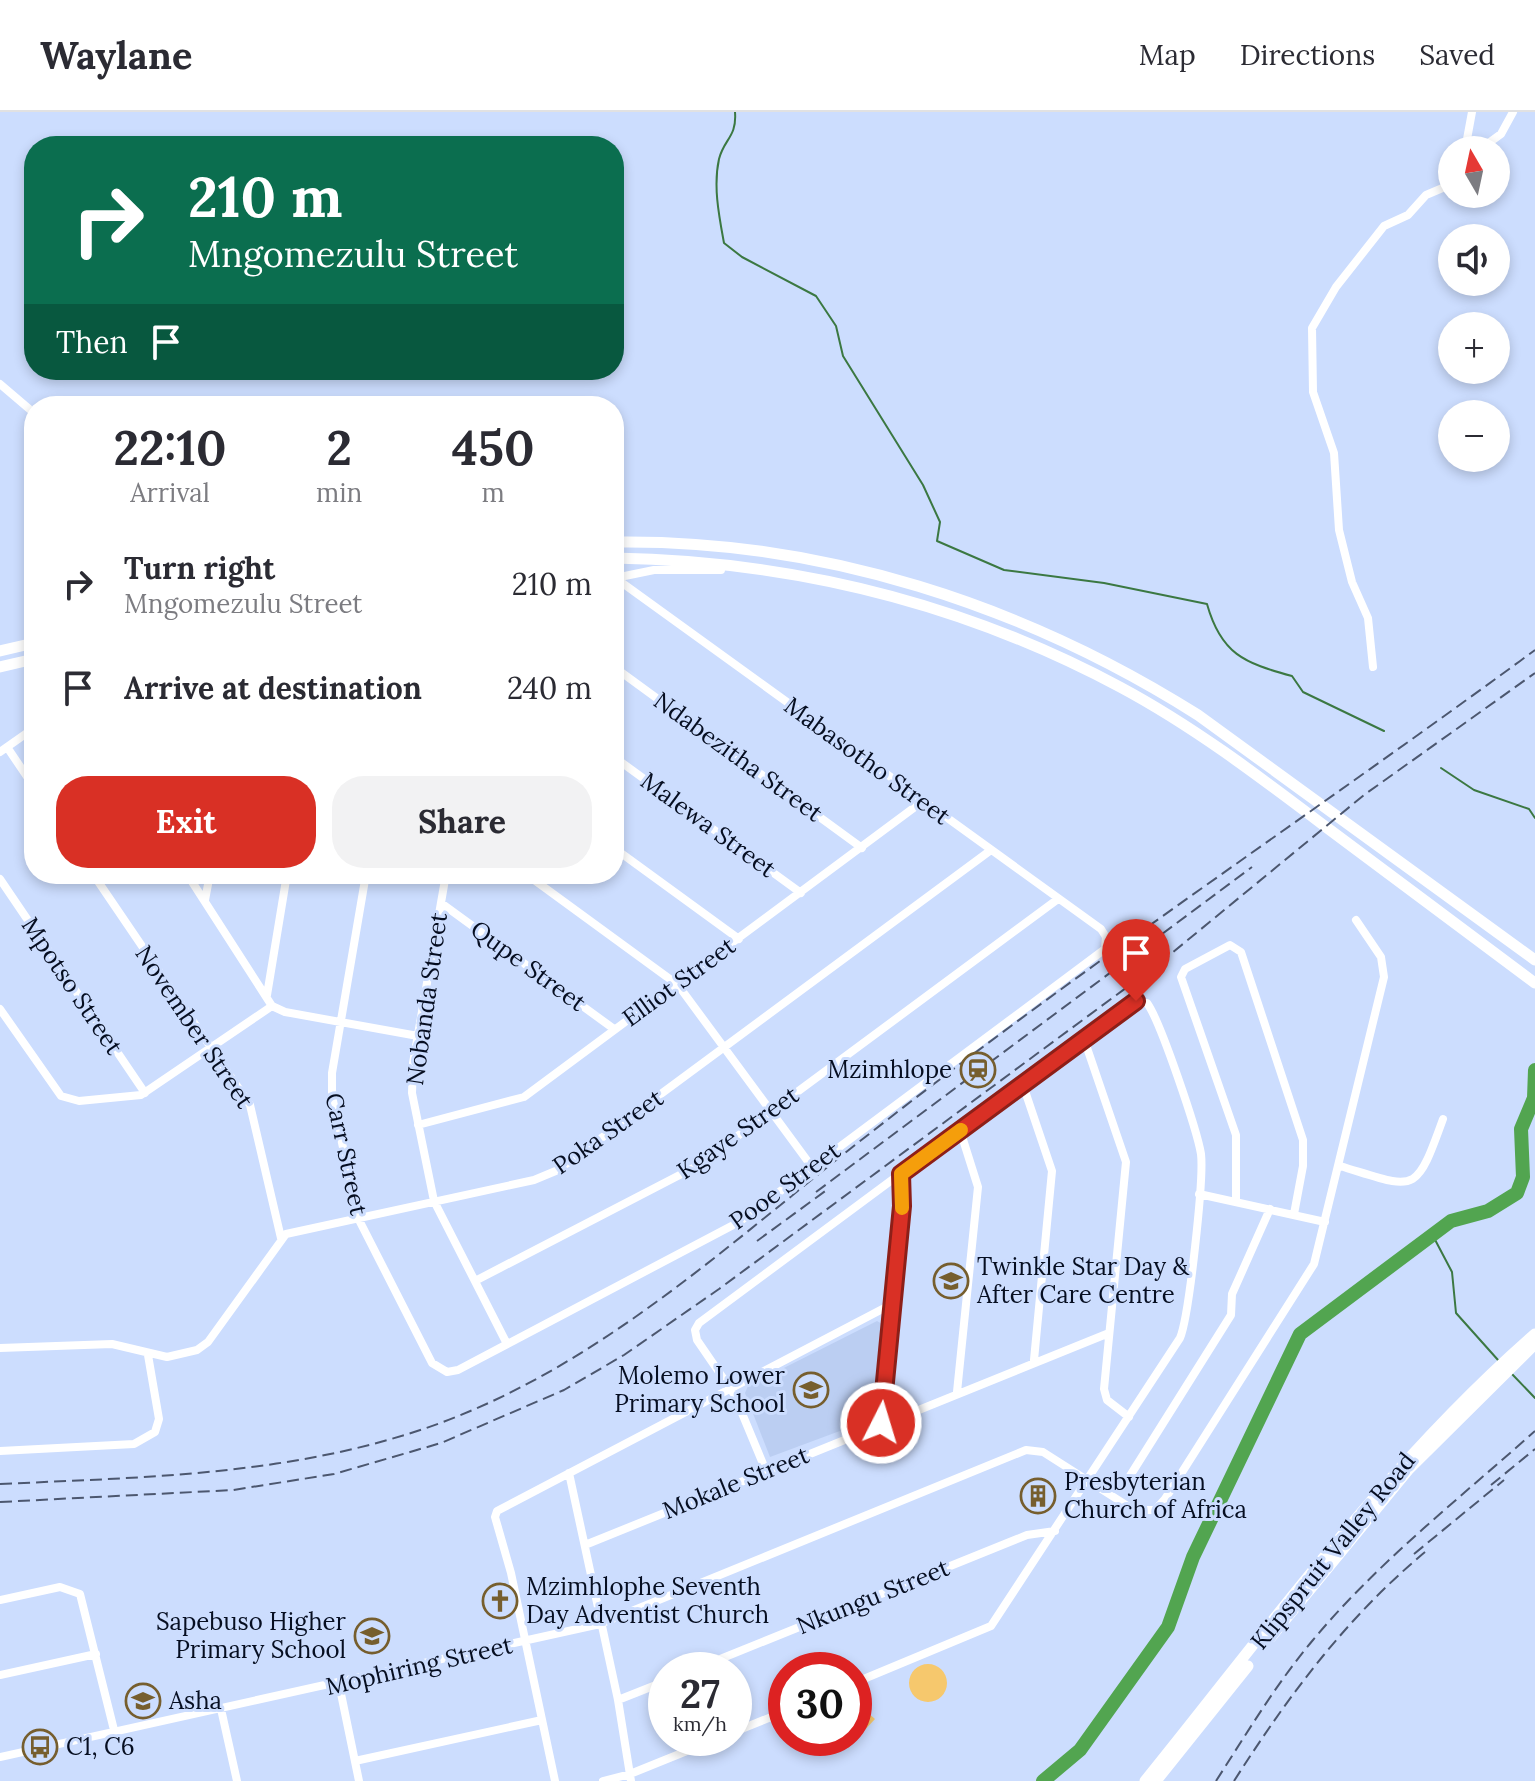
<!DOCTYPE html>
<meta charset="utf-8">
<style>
:root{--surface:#fff;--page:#f2f2f3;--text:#2b2b33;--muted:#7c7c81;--line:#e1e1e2;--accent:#d93025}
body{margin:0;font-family:Lora,serif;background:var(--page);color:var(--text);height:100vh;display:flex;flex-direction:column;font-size:30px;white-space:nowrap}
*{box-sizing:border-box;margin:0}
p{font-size:26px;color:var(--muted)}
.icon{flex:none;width:44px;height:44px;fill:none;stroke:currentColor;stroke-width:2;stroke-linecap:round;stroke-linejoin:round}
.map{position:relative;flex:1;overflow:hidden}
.sheet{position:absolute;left:24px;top:284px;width:600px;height:488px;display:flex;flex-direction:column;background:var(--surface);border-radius:32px;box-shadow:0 4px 12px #0003}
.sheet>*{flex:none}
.banner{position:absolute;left:24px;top:24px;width:600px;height:244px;border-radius:32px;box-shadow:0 4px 12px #0003;background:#0b6e4f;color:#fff;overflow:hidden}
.needle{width:52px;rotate:351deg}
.tools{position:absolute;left:1438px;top:24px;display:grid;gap:16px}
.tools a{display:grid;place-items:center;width:72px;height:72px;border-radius:50%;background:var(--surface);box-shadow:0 4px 12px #0003;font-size:40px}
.speed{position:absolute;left:648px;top:1540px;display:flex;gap:16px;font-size:40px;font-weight:700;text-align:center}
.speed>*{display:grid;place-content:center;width:104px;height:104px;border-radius:50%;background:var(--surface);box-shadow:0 4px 12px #0003;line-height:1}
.speed small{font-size:20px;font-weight:400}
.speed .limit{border:12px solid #d22;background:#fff;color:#111}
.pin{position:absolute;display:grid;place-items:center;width:68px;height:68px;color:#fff;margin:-82px -34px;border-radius:50% 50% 50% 0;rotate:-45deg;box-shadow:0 0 8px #0007}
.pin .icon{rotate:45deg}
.me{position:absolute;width:88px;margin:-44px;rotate:5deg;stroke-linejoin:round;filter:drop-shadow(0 0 6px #0008)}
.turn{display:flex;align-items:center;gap:28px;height:168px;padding:0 32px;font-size:36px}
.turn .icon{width:104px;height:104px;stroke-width:2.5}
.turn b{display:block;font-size:56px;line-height:68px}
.then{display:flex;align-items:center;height:76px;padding:0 32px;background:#0003;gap:16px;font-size:30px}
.eta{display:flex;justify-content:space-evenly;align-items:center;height:136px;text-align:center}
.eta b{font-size:48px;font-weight:800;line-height:56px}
.button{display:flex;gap:16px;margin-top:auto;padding:16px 32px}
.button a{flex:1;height:92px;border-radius:32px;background:var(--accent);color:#fff;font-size:32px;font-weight:800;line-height:92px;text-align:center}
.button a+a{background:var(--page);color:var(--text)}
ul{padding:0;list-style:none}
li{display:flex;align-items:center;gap:24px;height:104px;padding:0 32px}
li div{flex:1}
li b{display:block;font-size:30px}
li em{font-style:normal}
header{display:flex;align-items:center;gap:48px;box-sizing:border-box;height:112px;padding:0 40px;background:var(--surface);border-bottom:2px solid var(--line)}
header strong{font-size:38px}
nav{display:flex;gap:44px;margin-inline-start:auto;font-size:28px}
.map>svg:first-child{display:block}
.built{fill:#bbcef2}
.green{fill:#f6c86d}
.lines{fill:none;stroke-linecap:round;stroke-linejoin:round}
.stream{stroke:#3b7842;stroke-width:2}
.river{stroke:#52a550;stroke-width:14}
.minor{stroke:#fff;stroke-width:8}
.secondary{stroke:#fff;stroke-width:11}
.rail{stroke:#4c576f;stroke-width:2;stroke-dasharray:12 6;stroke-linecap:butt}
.route-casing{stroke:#8d1f18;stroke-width:20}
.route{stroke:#d93025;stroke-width:14}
.slow{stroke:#f59e0b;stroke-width:14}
.labels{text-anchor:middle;stroke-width:6;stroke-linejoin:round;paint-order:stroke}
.street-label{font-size:24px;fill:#060e21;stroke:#ccddfe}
.poi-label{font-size:24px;fill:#060e21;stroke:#ccddfe;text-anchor:start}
</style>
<header>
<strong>Waylane</strong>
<nav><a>Map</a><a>Directions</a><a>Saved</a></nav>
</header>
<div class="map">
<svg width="1535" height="1669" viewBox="0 0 1535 1669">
<rect width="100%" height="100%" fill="#ccddfe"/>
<!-- built -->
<path class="built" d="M 877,1209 L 882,1212 L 872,1307 L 770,1345 L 745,1281 L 748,1274 Z"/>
<!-- green -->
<path class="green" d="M909 1571a19 19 0 1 1 38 0a19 19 0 1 1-38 0Z
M 860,1594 L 875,1607 L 848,1636 L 837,1626 L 854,1626 L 854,1600 Z"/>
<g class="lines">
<!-- stream -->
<path class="stream" d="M 735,0 C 737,25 724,27 719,47 C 713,74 719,104 724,131 L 742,145 L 816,184 L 836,214 L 843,244 L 923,373 L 940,410 L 937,429 L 1004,458 L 1104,471 L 1207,492 C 1221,542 1244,551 1292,564 L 1303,580 L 1384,619
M 1441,656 L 1474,678 L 1529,697 L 1535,706
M 1432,1122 L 1452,1160 L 1456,1201 L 1498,1248
M 1511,1261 L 1535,1286"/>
<!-- river -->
<path class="river" d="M 1043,1669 L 1080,1638 L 1168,1515 L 1193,1445 L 1300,1222 L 1451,1109 L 1488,1099 L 1517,1081 L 1523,1065 L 1521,1017 L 1534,986 L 1535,958"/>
<!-- minor -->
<path class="minor" d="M 1465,38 L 1472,0
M 1479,38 L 1501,22 L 1513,0
M 0,272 L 34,301
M 615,466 L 654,458 L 721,458
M 614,555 L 862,736
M 1373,555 L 1368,506 L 1352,470 L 1339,418 L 1334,341 L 1313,280 L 1312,216 L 1336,175 L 1384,114 L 1408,103 L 1426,83 L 1452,72
M 7,635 L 34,675
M 0,640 L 34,616
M 614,645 L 801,781
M 614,736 L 739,827
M 93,762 L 250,993 L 281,1126
M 187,762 L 272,894
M 366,762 L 332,961 L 332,984 L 358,1106 L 432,1251 L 447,1260 L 458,1258 L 739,1110 L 1105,837 L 1106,825 L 1101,817 L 614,465
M 446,762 L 413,951 L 412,981 L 434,1089 L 507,1232
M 526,762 L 678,873 L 812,1055
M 0,767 L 145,981
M 205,788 L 210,762
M 441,791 L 614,917
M 267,883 L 287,762
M 272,894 L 285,900 L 418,924
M 0,897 L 61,984 L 79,989 L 141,983 L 272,894
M 1084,927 L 1126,1050 L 1104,1277 L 1107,1288 L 1129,1305
M 1023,973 L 1052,1059 L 1034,1248
M 418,1013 L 524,985 L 923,689
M 1340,1054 C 1416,1077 1415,1085 1443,1007
M 1199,1082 L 1325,1110
M 1236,1089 L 1236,1023 L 1181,865 L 1185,857 L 1230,833 L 1241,840 L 1303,1028 L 1303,1054 L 1294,1102
M 475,1169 L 697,1054 L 1058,787
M 0,1236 L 112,1232 L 167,1245 L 197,1238 L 208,1230 L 286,1122 L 534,1068 L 558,1058 L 991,738
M 957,1280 L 978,1075 L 960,1018
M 881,1311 L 902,1094 L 901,1062
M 0,1339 L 134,1332 L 155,1320 L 159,1307 L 148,1243
M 766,1359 L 734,1282 L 697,1228 L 695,1218 L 699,1211 L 1132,890 L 1147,891 C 1160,908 1197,1018 1201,1042 C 1204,1067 1189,1205 1180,1226 L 991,1514 L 854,1571
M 569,1361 L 618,1588 L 631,1669
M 1128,1367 L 1231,1203 L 1232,1182 L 1270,1097
M 585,1433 L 1109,1221
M 0,1488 L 60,1475 L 80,1482 L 114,1618
M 693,1558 L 1027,1423 L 1055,1419
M 0,1563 L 96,1542
M 339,1572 L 359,1669
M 618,1588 L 666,1569
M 221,1597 L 237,1669
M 734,1620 L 786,1599
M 0,1645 L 600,1512 L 1026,1338 L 1043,1340 L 1134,1398 L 1155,1398 L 1165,1387 L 1314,1152 L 1384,865 L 1381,845 L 1356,808
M 355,1649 L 542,1608
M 555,1669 L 511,1461 L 495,1405 L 497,1399 L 892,1192
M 603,1669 L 630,1662 L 719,1626"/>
<!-- secondary -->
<path class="secondary" d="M 614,430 C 821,427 1024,493 1198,603 L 1535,848
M 614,446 C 792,449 963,491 1120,575 C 1193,614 1260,665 1326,715 C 1396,767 1465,819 1535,871
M 0,539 L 34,531
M 0,555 L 34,547
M 1271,1525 L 1409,1357 L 1535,1232
M 1145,1669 C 1269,1516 1385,1353 1535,1222
M 1156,1669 L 1248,1554"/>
<!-- rail -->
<path class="rail" d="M 816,1080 L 1252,755
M 757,1129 L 828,1077
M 0,1372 C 151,1365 300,1363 443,1310 C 608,1248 736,1125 873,1019 C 1087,851 1315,700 1535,538
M 1491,1373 L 1535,1337
M 0,1390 L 233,1378 L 334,1362 L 441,1331 L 564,1278 L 624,1243 L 719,1177 L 1161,850 L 1364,683 L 1535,561
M 1414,1442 L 1504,1368
M 1216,1669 C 1247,1621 1276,1572 1313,1528 C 1378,1450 1460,1386 1535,1319
M 1234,1669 C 1289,1583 1346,1506 1425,1440"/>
</g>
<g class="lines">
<!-- route casing -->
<g class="route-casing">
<path id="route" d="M 881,1311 L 902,1094 L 901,1062 L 1136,889"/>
</g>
<!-- route -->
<use href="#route" class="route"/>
<!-- slow -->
<path class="slow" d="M 902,1096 L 901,1062 L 961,1018"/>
</g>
<!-- icons -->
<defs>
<g id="station-ring" transform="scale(1.8)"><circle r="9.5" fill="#ccddfe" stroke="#765e2e" stroke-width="1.5"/><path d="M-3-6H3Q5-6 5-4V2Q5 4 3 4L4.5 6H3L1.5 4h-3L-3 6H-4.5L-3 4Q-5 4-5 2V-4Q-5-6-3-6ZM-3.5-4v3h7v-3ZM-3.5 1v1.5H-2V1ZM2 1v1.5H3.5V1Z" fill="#765e2e"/></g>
<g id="school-ring" transform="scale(1.8)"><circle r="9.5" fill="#ccddfe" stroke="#765e2e" stroke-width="1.5"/><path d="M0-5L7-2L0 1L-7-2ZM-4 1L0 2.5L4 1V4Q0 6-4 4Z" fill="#765e2e"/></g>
<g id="building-ring" transform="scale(1.8)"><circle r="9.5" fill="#ccddfe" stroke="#765e2e" stroke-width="1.5"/><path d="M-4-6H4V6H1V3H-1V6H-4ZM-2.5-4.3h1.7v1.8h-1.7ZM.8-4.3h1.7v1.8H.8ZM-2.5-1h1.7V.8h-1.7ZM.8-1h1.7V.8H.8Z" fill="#765e2e"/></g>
<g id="church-ring" transform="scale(1.8)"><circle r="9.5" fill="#ccddfe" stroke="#765e2e" stroke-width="1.5"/><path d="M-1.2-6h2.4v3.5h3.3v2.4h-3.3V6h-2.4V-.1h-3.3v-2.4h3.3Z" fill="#765e2e"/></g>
<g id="bus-ring" transform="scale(1.8)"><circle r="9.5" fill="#ccddfe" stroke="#765e2e" stroke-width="1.5"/><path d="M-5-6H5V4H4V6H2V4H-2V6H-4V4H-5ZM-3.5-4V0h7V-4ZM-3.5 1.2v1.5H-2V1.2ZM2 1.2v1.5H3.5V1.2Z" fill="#765e2e"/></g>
</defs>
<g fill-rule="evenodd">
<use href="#station-ring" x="978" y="958"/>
<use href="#school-ring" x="951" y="1169"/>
<use href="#school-ring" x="811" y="1278"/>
<use href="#building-ring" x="1038" y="1384"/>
<use href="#church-ring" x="500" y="1489"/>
<use href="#school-ring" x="372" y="1524"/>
<use href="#school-ring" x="143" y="1589"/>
<use href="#bus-ring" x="40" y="1635"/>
</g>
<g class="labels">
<!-- street labels -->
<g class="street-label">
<text transform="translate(738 645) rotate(36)" y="8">Ndabezitha Street</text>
<text transform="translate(867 649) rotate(36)" y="8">Mabasotho Street</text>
<text transform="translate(708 713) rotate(36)" y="8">Malewa Street</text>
<text transform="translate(528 854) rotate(36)" y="8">Qupe Street</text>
<text transform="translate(679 870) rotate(-36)" y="8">Elliot Street</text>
<text transform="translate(72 874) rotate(56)" y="8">Mpotso Street</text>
<text transform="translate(427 887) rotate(-82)" y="8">Nobanda Street</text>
<text transform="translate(194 915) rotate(56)" y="8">November Street</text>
<text transform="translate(608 1020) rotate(-35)" y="8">Poka Street</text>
<text transform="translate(738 1021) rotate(-35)" y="8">Kgaye Street</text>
<text transform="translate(346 1042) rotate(78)" y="8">Carr Street</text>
<text transform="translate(785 1074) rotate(-36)" y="8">Pooe Street</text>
<text transform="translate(736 1371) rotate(-22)" y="8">Mokale Street</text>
<text transform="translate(1333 1439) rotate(-51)" y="8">Klipspruit Valley Road</text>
<text transform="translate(873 1485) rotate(-22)" y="8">Nkungu Street</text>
<text transform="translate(419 1554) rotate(-13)" y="8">Mophiring Street</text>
</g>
<!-- poi labels -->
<g class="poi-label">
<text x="952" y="966" text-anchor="end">Mzimhlope</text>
<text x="977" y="1163">Twinkle Star Day &amp;<tspan x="977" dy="28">After Care Centre</tspan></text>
<text x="785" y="1272" text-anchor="end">Molemo Lower<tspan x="785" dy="28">Primary School</tspan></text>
<text x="1064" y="1378">Presbyterian<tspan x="1064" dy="28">Church of Africa</tspan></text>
<text x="526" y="1483">Mzimhlophe Seventh<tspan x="526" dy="28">Day Adventist Church</tspan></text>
<text x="346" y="1518" text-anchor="end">Sapebuso Higher<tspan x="346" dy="28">Primary School</tspan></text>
<text x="169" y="1597">Asha</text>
<text x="66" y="1643">C1, C6</text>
</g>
</g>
</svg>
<div class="tools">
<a><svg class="needle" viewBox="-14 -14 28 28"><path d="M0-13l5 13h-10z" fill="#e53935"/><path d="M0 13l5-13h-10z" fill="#7c7c81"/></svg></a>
<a><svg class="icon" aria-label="sound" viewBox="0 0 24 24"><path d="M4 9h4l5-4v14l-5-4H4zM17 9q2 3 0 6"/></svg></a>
<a>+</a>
<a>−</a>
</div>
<div class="speed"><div>27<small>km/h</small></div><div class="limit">30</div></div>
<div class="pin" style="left:1136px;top:889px;background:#d93025"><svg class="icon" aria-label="arrive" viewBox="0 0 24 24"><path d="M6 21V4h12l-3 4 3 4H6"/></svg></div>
<svg class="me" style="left:881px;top:1311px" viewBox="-20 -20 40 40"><circle r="17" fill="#d93025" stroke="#fff" stroke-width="3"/><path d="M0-11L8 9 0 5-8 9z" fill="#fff"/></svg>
<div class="banner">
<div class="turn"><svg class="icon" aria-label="right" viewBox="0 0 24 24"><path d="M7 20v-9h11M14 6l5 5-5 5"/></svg><div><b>210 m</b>Mngomezulu Street</div></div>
<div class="then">Then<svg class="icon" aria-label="arrive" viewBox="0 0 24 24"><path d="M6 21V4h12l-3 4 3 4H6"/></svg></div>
</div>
<section class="sheet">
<div class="eta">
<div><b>22:10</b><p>Arrival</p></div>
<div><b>2</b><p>min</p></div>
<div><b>450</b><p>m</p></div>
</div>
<ul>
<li><svg class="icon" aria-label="right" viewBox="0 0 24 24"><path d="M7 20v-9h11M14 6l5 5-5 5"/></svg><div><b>Turn right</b><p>Mngomezulu Street</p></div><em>210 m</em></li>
<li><svg class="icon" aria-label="arrive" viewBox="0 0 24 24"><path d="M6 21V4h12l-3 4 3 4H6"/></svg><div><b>Arrive at destination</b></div><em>240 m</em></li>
</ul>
<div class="button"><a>Exit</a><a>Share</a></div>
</section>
</div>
